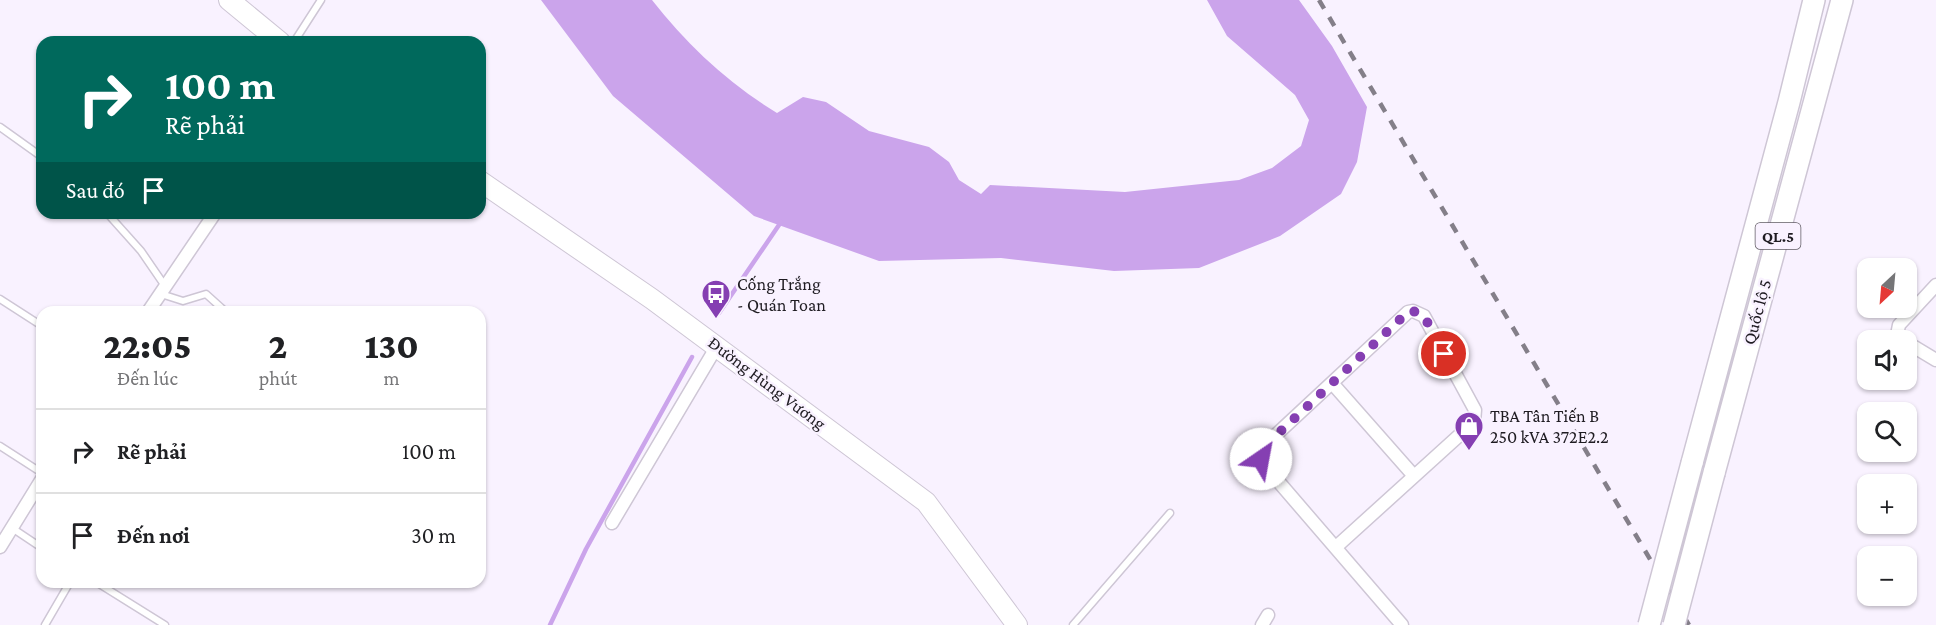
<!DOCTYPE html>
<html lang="vi">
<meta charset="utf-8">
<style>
:root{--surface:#fff;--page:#f2f2f2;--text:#202124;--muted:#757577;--line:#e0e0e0}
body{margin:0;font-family:"Crimson Pro",serif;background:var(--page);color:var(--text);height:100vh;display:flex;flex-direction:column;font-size:22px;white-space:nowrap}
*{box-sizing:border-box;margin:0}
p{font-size:20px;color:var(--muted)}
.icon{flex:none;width:33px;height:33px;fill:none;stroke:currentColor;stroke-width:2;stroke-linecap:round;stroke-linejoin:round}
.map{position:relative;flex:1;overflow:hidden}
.details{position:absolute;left:36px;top:306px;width:450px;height:282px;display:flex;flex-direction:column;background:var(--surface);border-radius:18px;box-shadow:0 2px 4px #0004}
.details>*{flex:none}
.guide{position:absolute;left:36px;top:36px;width:450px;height:183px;border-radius:18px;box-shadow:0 2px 4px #0004;background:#00695c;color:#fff;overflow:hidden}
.needle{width:39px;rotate:206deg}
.tools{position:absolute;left:1857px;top:258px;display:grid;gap:12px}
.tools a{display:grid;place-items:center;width:60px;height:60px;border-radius:12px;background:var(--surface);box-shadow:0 2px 4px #0004;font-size:30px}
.pin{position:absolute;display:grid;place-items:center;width:51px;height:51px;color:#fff;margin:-26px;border:3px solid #fff;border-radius:50%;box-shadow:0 2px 6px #0007}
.me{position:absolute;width:66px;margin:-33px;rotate:33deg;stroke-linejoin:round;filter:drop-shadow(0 0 4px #0008)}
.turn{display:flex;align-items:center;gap:21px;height:126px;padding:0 30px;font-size:27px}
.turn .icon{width:78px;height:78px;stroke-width:2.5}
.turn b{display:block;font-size:42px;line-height:51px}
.then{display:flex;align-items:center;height:57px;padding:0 30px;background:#0003;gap:12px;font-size:22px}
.eta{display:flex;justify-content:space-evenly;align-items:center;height:102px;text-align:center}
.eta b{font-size:36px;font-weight:800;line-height:42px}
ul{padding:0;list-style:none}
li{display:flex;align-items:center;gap:18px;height:84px;padding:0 30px;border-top:2px solid var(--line)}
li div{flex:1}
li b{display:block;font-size:22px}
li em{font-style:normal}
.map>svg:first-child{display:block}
.water{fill:#cba4eb}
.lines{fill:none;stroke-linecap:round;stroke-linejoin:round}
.stream{stroke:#cba4eb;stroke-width:4.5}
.service-casing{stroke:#cec6d5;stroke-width:9}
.minor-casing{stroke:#cec6d5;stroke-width:15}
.primary-casing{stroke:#cec6d5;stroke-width:22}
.trunk-casing{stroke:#cec6d5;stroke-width:24}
.service{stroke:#fff;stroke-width:6}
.minor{stroke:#fff;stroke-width:12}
.primary{stroke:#fff;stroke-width:20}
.trunk{stroke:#fff;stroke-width:21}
.rail{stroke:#847f89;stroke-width:4.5;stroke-dasharray:10 10;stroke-linecap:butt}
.trunk-bridge-casing{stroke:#cec6d5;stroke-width:24;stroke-linecap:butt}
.trunk-bridge{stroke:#fff;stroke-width:21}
.route{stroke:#853fb2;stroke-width:10;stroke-dasharray:0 18}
.labels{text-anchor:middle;stroke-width:5;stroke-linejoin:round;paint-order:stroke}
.shield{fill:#f9f2ff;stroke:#605c64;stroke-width:1.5}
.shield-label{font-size:16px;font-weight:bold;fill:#1f1c22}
.poi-label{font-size:18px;fill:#1f1c22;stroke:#f9f2ff;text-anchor:start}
.street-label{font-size:18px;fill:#1f1c22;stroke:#f9f2ff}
</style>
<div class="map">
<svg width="1936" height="625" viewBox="0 0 1936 625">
<rect width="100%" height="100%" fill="#f9f2ff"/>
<!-- water -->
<path class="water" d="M 541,0 L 652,0 C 687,45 728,83 777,113 L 803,97 L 826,102 L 869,131 L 929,147 L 949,162 L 959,180 L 981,194 L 990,185 L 1125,192 L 1239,180 L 1272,168 L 1301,146 L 1309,120 L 1295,95 L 1227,36 L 1207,0 L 1299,0 L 1332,46 L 1367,107 L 1357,162 L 1341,194 L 1280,236 L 1199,268 L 1114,271 L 1001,258 L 879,261 L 754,216 L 613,96 Z"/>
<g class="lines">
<!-- stream -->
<path class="stream" d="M 719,313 L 781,222
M 550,625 L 586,549 L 692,357"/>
<!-- service casing -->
<g class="service-casing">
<path id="service" d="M 294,42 L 321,0
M 0,127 L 42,157
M 107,213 L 141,251 L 165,286
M 161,294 L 183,301 L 206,294 L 226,312
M 0,299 L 42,326
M 0,446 L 42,473
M 12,528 L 42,548
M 96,582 L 165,625
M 45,625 L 70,582
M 1073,625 L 1170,513"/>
</g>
<!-- minor casing -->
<g class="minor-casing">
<path id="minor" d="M 148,312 L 215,213
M 1904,340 L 1897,335 L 1899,325 L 1936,285
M 1906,342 L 1936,360
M 1332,383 L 1414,476
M 612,523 L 717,346
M 0,547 L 42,479
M 1336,547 L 1474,422 L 1475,410 L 1424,316 L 1413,311 L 1408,312 L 1265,445 L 1261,458 L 1265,466 L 1402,625
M 1262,625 L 1268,615"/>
</g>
<!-- primary casing -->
<g class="primary-casing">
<path id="primary" d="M 229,0 L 280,42
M 480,181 L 652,299 L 926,502 L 1017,625"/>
</g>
<!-- trunk casing -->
<g class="trunk-casing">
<path id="trunk" d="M 1692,463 L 1789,102 L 1814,0
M 1714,473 L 1842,0"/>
</g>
<!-- service -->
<use href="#service" class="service"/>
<!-- minor -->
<use href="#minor" class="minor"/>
<!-- primary -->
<use href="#primary" class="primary"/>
<!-- trunk -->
<use href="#trunk" class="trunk"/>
<!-- rail -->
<path class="rail" d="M 1319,0 L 1689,625"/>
<!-- trunk-bridge casing -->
<g class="trunk-bridge-casing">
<path id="trunk-bridge" d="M 1649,625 L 1692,463
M 1674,625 L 1714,473"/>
</g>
<!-- trunk-bridge -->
<use href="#trunk-bridge" class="trunk-bridge"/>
</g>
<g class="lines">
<!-- route -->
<path class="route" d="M 1261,459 L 1266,445 L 1408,312 L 1413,311 L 1424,316 L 1444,354"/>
</g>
<!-- icons -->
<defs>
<g id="bus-pin" transform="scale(1.5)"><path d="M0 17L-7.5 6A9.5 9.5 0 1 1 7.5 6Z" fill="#853fb2" stroke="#f9f2ff"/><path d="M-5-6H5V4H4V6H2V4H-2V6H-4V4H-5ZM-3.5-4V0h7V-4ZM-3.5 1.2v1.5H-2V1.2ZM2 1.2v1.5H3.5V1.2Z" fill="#fff"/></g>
<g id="shop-pin" transform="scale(1.5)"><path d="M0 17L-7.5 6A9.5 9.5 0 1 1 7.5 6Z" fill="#853fb2" stroke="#f9f2ff"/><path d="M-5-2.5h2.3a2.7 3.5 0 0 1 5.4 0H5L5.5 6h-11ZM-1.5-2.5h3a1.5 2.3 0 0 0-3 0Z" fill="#fff"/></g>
</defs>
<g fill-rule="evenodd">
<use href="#bus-pin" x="716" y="294"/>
<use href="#shop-pin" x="1469" y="426"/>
</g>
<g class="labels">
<!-- shield labels -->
<rect class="shield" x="1755.5" y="223" width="45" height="26" rx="4.5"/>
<g class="shield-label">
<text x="1778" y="242">QL.5</text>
</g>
<!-- poi labels -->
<g class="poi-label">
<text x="737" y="290">Cống Trắng<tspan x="737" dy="21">- Quán Toan</tspan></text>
<text x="1490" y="422">TBA Tân Tiến B<tspan x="1490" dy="21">250 kVA 372E2.2</tspan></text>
</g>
<!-- street labels -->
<g class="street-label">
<text transform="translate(1757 312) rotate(-75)" y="6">Quốc lộ 5</text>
<text transform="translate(767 383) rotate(37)" y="6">Đường Hùng Vương</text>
</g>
</g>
</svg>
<div class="tools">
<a><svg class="needle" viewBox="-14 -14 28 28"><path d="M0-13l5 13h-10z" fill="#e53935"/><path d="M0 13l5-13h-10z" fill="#757577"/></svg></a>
<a><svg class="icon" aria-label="sound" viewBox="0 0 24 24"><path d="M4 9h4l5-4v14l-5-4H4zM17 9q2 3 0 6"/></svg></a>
<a><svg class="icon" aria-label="search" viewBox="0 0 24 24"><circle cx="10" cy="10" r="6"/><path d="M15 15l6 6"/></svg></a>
<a>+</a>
<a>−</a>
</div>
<div class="pin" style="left:1444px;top:354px;background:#d93025"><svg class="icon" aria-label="arrive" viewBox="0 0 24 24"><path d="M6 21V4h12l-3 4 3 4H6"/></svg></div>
<svg class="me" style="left:1261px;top:459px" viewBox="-20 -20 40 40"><circle r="19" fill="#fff"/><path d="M0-13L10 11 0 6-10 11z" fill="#853fb2"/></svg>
<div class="guide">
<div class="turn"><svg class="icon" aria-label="right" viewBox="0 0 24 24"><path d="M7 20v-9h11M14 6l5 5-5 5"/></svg><div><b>100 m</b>Rẽ phải</div></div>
<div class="then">Sau đó<svg class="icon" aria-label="arrive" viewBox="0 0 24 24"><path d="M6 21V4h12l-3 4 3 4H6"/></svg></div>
</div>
<section class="details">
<div class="eta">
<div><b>22:05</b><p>Đến lúc</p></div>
<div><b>2</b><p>phút</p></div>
<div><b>130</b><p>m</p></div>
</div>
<ul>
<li><svg class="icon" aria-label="right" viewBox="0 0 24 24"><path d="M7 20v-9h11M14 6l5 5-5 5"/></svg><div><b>Rẽ phải</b></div><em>100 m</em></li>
<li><svg class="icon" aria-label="arrive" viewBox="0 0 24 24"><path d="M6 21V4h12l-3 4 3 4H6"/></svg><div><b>Đến nơi</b></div><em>30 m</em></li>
</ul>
</section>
</div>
